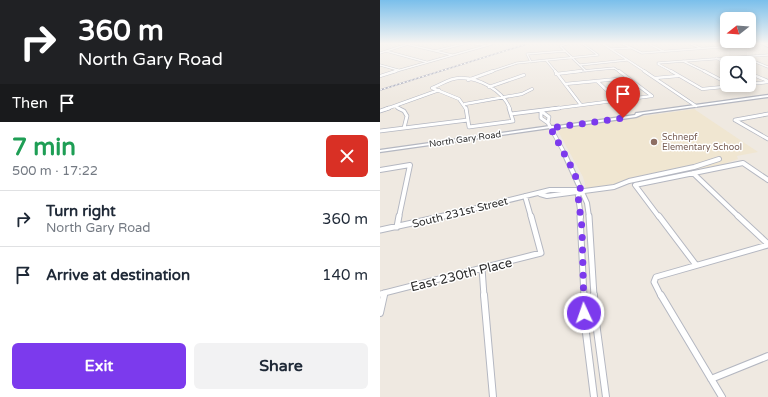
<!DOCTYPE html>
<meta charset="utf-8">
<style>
:root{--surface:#fff;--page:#f2f2f3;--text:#1f2937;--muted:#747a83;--line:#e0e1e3;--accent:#7c3aed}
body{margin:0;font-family:"Varela Round",sans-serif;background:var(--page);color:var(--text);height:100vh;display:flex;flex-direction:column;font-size:15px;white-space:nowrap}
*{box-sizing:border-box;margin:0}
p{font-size:13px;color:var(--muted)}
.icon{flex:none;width:22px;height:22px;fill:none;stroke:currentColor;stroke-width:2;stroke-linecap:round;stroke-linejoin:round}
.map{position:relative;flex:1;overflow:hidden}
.side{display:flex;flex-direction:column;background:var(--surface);width:380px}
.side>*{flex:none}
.guide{background:#202124;color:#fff;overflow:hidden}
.needle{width:26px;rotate:253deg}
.controls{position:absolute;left:340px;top:12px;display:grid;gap:8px}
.controls a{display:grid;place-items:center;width:36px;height:36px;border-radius:6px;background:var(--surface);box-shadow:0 2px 6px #0003;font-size:20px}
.pin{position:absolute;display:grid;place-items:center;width:34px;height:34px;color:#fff;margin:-41px -17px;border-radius:50% 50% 50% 0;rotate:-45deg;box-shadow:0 0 4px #0007}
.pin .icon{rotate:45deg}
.me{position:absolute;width:44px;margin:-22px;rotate:357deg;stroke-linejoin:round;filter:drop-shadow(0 0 3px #0008)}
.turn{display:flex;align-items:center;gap:14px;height:84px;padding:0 12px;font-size:18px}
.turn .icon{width:52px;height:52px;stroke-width:2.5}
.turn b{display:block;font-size:28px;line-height:34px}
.then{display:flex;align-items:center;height:38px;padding:0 12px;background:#0003;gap:8px;font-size:15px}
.round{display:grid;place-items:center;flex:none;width:42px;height:42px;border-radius:6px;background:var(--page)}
.overview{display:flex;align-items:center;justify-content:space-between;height:68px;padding:0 12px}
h1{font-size:24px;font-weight:800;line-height:30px;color:#1e9e55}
.cta{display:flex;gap:8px;margin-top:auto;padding:8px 12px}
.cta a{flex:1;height:46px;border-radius:6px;background:var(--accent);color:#fff;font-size:16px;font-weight:800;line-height:46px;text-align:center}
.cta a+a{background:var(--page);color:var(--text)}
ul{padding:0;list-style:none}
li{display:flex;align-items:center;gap:12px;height:56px;padding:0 12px;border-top:1px solid var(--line)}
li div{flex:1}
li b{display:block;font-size:15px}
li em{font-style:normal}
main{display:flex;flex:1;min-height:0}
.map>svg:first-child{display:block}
.education{fill:#f0e6d1}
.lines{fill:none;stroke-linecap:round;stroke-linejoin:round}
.minor-far5-casing{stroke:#b4b7c1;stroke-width:2.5}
.minor-far4-casing{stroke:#b4b7c1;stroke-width:3.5}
.minor-far3-casing{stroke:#b4b7c1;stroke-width:4.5}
.minor-far2-casing{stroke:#b4b7c1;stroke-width:6}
.minor-far1-casing{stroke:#b4b7c1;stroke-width:7}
.minor-casing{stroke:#b4b7c1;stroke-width:8}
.tertiary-casing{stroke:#b4b7c1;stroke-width:2}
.secondary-casing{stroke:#b4b7c1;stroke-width:2.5}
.minor-far5{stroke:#fff;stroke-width:1.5}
.minor-far4{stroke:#fff;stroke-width:2.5}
.minor-far3{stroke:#fff;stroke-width:3}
.minor-far2{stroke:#fff;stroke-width:4}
.minor-far1{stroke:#fff;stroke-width:5}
.minor{stroke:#fff;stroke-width:6}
.tertiary{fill:#fff;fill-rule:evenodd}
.secondary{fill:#fff;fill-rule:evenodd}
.rail-casing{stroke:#a3a6b8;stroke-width:1.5}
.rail{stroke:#fff;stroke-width:1;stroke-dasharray:2;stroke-linecap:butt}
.route{stroke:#7c3aed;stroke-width:7;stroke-dasharray:0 12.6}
.education-dot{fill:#8d6e63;stroke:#fff;stroke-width:1.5}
.labels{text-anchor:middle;stroke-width:3;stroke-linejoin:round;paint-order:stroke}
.far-education-label{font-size:9px;fill:#785e54;stroke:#fff;text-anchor:start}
.far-street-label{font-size:9px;fill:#2e2e2e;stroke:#fff}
.street-label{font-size:11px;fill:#2e2e2e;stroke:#fff}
.near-street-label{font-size:13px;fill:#2e2e2e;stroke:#fff}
</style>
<main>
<section class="side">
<div class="guide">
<div class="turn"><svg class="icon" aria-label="right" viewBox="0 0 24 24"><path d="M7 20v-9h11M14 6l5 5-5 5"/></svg><div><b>360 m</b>North Gary Road</div></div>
<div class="then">Then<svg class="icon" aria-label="arrive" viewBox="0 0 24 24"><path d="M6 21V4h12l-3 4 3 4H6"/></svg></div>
</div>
<div class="overview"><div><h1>7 min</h1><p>500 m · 17:22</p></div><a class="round" style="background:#d93025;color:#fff"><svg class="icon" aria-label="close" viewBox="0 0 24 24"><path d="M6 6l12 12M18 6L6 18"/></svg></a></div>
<ul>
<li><svg class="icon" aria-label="right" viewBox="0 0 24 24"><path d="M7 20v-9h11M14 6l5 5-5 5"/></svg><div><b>Turn right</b><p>North Gary Road</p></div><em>360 m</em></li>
<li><svg class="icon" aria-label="arrive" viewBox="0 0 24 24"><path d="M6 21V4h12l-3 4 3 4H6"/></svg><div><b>Arrive at destination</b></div><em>140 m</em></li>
</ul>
<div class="cta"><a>Exit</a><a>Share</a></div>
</section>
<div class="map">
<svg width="388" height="397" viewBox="0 0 388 397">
<rect width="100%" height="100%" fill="#efe9e1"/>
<!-- education -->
<path class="education" d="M 314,109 L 378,152 L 357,156 L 358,159 L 344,164 L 255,181 L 235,189 L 207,192 L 203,177 L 178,131 L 181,128 Z"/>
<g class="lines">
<!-- minor-far5 casing -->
<g class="minor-far5-casing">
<path id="minor-far5" d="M 26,44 L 72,55
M 95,44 L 104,45
M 187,44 L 180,46 L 206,71
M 203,44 L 218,55
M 223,44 L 266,72
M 243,44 L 262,53 L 366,45
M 269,44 L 283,51
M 311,44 L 320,48
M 231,49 L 250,48
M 6,51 L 46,62
M 55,51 L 83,44
M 0,53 L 28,44
M 363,57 L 388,67
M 336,58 L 347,64
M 166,60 L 176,72
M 303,61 L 326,72
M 151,62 L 147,54 L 185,51
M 278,63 L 388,55
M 278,64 L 293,72
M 0,65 L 18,70
M 200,65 L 247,60
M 13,72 L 112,44
M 110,72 L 137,63 L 218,55
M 192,72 L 234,68 L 240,72"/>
</g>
<!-- minor-far4 casing -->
<g class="minor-far4-casing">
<path id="minor-far4" d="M 175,71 L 201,105
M 239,71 L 272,96
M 264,71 L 316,106
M 291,71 L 322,89 L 363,85
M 324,71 L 347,83
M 369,73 L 388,81
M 176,74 L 201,71
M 0,76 L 16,71
M 275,78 L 298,76
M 88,80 L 113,71
M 217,81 L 238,101
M 185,84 L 248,78
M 369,84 L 388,82
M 109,87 L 144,75
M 85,104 L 142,94 L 152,89
M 15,106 L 20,109
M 6,109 L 59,90
M 86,109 L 79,99 L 52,88 C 60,85 70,78 79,78 C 98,77 123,90 130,109
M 171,109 L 272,96"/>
</g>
<!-- minor-far3 casing -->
<g class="minor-far3-casing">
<path id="minor-far3" d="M 18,108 L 24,111 L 27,116 L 24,128
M 86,108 L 89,127 L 133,121 L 129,108
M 0,111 L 9,108
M 161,111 L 161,118 L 168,123 L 186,156
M 161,111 L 169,117 L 168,123
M 131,114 L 179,108
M 355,120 L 388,139
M 355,120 L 388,114
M 0,131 L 88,120"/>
</g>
<!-- minor-far2 casing -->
<g class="minor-far2-casing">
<path id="minor-far2" d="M 185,155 L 207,203 L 209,217
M 0,170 L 30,165 L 19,217
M 313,173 L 359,217
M 160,194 L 167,196 L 234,187 L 249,181 L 314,167 L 339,159
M 145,196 L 151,217
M 60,217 L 170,190 L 201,190
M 201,217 L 198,196 L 201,190
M 279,217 L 255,185 L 363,163 L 388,180"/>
</g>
<!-- minor-far1 casing -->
<g class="minor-far1-casing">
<path id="minor-far1" d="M 200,216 L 204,296
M 209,216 L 214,296
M 279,216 L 316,265
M 358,216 L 388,244
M 17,227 L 19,216
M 0,230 L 64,216
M 102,268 L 104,296
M 0,294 L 161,253 L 151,216
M 3,296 L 4,293
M 281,296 L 274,282 L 276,277 L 388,245"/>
</g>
<!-- minor casing -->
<g class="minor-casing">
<path id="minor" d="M 104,295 L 113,397
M 204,295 L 205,325 L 214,397
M 214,295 L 215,315 L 226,397
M 281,295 L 342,397
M 0,313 L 4,295
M 331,379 L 388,356"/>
</g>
<!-- tertiary casing -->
<g class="tertiary-casing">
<path id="tertiary" d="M 382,44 L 384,44 L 388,45 L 388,47 Z"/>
</g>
<!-- secondary casing -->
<g class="secondary-casing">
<path id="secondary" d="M 388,95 L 388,97 L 263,114 L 256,117 L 178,128 L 170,128 L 0,152 L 0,150 L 170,126 L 178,126 L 255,115 L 256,113 L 257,113 Z"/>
</g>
<!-- minor-far5 -->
<use href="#minor-far5" class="minor-far5"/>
<!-- minor-far4 -->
<use href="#minor-far4" class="minor-far4"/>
<!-- minor-far3 -->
<use href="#minor-far3" class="minor-far3"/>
<!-- minor-far2 -->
<use href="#minor-far2" class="minor-far2"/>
<!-- minor-far1 -->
<use href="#minor-far1" class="minor-far1"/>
<!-- minor -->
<use href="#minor" class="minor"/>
<!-- tertiary -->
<use href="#tertiary" class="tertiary"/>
<!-- secondary -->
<use href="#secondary" class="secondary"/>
<!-- rail casing -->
<g class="rail-casing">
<path id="rail" d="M 0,90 L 147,44"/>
</g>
<!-- rail -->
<use href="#rail" class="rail"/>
</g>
<!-- sky -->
<linearGradient id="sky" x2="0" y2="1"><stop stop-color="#7abfeb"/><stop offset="0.44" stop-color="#f8f5f2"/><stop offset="1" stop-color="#f8f5f2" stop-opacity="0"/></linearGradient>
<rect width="388" height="99" fill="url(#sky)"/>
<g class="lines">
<!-- route -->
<path class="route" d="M 204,313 L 202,228 L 198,196 L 201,190 L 193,170 L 170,127 L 178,127 L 243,118"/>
</g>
<!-- markers -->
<circle class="education-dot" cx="274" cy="142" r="4"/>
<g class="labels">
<!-- far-education labels -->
<g class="far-education-label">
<text x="282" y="140">Schnepf<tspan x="282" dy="10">Elementary School</tspan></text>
</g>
<!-- far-street labels -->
<g class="far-street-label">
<text transform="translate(85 139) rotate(-8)" y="3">North Gary Road</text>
</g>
<!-- street labels -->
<g class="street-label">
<text transform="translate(80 212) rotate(-14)" y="4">South 231st Street</text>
</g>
<!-- near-street labels -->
<g class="near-street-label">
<text transform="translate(81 274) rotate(-14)" y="5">East 230th Place</text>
</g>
</g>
</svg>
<div class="controls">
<a><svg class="needle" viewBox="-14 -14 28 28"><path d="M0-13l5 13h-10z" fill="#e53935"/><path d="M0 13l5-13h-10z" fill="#747a83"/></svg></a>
<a><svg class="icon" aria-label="search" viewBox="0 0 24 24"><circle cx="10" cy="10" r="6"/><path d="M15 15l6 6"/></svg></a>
</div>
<div class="pin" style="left:243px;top:118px;background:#d93025"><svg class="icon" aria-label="arrive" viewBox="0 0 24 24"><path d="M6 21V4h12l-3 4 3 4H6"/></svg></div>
<svg class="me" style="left:204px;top:313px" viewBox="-20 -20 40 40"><circle r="17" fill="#7c3aed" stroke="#fff" stroke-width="3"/><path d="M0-11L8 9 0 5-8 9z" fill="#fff"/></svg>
</div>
</main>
